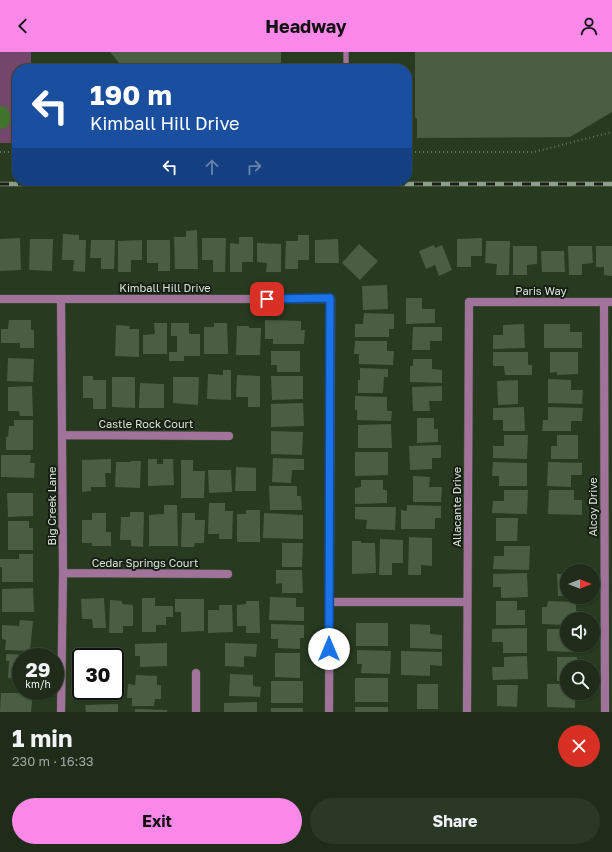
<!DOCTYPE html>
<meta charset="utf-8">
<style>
:root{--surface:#1e2c19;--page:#2b3826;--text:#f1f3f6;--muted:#a1a7a2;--line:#3c4838;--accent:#f988e9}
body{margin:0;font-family:"Golos Text",sans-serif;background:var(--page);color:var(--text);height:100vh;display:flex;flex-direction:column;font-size:15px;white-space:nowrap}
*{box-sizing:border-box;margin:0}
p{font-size:13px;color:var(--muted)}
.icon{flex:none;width:22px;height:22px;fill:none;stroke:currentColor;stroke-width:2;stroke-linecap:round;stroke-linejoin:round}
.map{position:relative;height:660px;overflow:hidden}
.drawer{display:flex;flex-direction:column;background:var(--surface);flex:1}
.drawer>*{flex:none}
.hud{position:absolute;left:12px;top:12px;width:400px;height:122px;border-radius:16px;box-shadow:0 1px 3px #0004,0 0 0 1px var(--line);background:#1a4fa0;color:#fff;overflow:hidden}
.needle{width:26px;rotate:90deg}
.buttons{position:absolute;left:560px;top:512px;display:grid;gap:8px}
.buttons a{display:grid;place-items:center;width:40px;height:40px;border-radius:50%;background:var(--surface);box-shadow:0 1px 3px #0004,0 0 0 1px var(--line);font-size:20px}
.speed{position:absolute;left:12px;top:596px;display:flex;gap:8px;font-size:20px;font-weight:700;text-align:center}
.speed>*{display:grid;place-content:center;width:52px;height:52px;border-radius:50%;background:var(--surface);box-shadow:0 1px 3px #0004,0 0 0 1px var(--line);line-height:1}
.speed small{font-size:10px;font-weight:400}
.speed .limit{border:2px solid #111;border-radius:6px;background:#fff;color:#111}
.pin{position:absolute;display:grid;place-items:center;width:34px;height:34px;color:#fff;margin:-17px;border-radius:8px;box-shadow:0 2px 6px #0006}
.me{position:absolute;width:44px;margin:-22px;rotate:0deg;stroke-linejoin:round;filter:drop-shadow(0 0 3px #0008)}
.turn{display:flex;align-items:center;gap:14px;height:84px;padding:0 12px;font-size:18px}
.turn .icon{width:52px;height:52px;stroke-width:2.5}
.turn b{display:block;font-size:28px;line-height:34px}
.lanes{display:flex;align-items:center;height:38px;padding:0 12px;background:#0003;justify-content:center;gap:20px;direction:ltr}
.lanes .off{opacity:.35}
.round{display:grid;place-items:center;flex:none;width:42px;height:42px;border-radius:21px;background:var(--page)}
.overview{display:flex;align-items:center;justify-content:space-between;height:68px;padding:0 12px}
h1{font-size:24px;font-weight:700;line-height:30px}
.action{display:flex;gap:8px;margin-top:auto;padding:8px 12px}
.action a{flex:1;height:46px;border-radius:24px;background:var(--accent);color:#111;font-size:16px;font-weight:700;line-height:46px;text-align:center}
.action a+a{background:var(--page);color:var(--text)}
header{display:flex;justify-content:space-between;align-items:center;height:52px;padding:0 12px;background:var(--accent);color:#111;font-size:18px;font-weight:700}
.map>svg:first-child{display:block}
.green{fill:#73476c}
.water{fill:#40742c}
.building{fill:#4a5e43}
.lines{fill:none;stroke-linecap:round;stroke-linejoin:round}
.service-casing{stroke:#44563e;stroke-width:6}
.minor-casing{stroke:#44563e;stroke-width:9}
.path{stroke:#677861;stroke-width:2;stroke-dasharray:1 3;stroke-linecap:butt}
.service{stroke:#a2739a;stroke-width:5}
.minor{stroke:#a2739a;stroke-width:8}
.rail-casing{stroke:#8f9e89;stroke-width:4.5}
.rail{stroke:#171f14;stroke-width:3;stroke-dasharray:9;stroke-linecap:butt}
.route-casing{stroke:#114b97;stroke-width:10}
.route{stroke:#1a73e8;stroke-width:7}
.labels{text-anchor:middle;stroke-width:4;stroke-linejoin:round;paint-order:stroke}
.street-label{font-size:11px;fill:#d8e4d4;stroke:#171f14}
</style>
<header><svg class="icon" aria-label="back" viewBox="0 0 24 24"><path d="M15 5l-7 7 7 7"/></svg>Headway<svg class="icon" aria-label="person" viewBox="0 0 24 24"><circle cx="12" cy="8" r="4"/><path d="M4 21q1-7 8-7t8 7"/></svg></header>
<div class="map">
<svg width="612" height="660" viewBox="0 0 612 660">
<rect width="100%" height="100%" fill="#283b21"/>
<!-- green -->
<path class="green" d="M 0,0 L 31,0 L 31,17 L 17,17 L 17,91 L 0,91 Z"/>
<!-- water -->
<path class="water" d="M 0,53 L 7,56 C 12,64 12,77 0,77 Z"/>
<!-- building -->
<path class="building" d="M 110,0 L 281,0 L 281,17 L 124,17 Z
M 415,0 L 612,0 L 612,60 L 570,85 L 417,86 L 417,67 L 415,65 Z
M 197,178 L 198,217 L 175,217 L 174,185 L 186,185 L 186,179 Z
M 63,182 L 79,183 L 79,188 L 86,188 L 85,220 L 73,219 L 74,208 L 62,208 Z
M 298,183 L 309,183 L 309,208 L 298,208 L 298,217 L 285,217 L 286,189 L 298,189 Z
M 239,185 L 253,185 L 253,210 L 242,210 L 242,220 L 230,220 L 230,191 L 239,192 Z
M 20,186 L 21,218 L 0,219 L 0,187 Z
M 202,186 L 226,186 L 225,220 L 213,220 L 213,208 L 202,208 Z
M 482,186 L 482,204 L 471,204 L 471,215 L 457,215 L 457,187 Z
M 30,187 L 53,187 L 52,219 L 29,218 Z
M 338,187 L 339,211 L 315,211 L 315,188 Z
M 91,188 L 115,188 L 114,217 L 101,217 L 101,206 L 90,206 Z
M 142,188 L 142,208 L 131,208 L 131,220 L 118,220 L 118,189 Z
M 147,188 L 170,188 L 170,219 L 158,219 L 158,211 L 147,211 Z
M 486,189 L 510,189 L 509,223 L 496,223 L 497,212 L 485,211 Z
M 257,191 L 281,192 L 281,220 L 266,220 L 267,211 L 257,210 Z
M 359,192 L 378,209 L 360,228 L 342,211 Z
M 434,193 L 435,196 L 442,193 L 452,218 L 439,224 L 435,213 L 426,217 L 419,199 Z
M 513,194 L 537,194 L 537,212 L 527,213 L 527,223 L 513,223 Z
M 568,194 L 592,194 L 593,211 L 582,212 L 582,223 L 569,223 Z
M 596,194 L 612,194 L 612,224 L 604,223 L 604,215 L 596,215 Z
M 541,199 L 564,199 L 565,220 L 542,220 Z
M 387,233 L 388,257 L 363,258 L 362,234 Z
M 406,246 L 422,246 L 422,257 L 435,257 L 435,271 L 406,272 Z
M 364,261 L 394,262 L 394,277 L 389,277 L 389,285 L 355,285 L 355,272 L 363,272 Z
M 9,268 L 31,268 L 31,278 L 34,278 L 34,296 L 20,296 L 20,291 L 1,291 L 1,277 L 8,277 Z
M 265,268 L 301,269 L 301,278 L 305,278 L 304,292 L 273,292 L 273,287 L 265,287 Z
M 154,271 L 167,271 L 167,302 L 143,302 L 143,283 L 155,282 Z
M 171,271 L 189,271 L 189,282 L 200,282 L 200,304 L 184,304 L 184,309 L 169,309 L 169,300 L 177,300 L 177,284 L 171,284 Z
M 214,271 L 227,271 L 228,302 L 204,302 L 204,275 L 214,275 Z
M 524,272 L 525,296 L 493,297 L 493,283 L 503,283 L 503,273 Z
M 544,272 L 570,272 L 570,280 L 582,280 L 582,296 L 544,296 Z
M 116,273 L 130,274 L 129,277 L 139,277 L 139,305 L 115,304 Z
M 237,274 L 249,274 L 249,276 L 261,276 L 260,303 L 236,303 Z
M 413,275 L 442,275 L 442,289 L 430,289 L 430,298 L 412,298 Z
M 355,289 L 387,289 L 387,299 L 394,299 L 393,313 L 359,312 L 359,302 L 354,302 Z
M 271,299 L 300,299 L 300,320 L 277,320 L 277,313 L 271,313 Z
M 493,300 L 528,300 L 528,313 L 532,313 L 532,323 L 505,323 L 504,314 L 493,314 Z
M 550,300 L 578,300 L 578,322 L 557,323 L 557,320 L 550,321 Z
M 8,306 L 34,307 L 33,330 L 7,329 Z
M 413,307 L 432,307 L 432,317 L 442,318 L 442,331 L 410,330 L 410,314 L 413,314 Z
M 360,316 L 388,317 L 388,325 L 384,325 L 383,341 L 358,341 L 358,328 L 360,328 Z
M 223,318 L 231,318 L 231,348 L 207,347 L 208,322 L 223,323 Z
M 237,323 L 260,324 L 260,355 L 248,355 L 248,345 L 236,345 Z
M 83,324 L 93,324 L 93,328 L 106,328 L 106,357 L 93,357 L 93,346 L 83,346 Z
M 271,324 L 303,324 L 303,347 L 272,348 Z
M 112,325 L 135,325 L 135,356 L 112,355 Z
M 173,325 L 199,325 L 198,353 L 173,351 Z
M 548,327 L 571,328 L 571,338 L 583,338 L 582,352 L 548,351 Z
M 518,328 L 518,352 L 498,353 L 497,329 Z
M 140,331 L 164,332 L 164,356 L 139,356 Z
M 32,334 L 33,364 L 20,364 L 19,359 L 8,359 L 8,335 Z
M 442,334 L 442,349 L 429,349 L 430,359 L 413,359 L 412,335 Z
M 355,344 L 387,345 L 387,359 L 392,359 L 391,369 L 357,368 L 357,358 L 355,358 Z
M 303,351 L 304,374 L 271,375 L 271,352 Z
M 524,355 L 525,379 L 503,379 L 503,368 L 493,368 L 493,356 Z
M 548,355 L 583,356 L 582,369 L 571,369 L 571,379 L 542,379 L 543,368 L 548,368 Z
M 417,366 L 434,366 L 434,377 L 438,377 L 438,390 L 417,391 Z
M 14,368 L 33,368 L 33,398 L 6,398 L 6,385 L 8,385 L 9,374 L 14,374 Z
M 391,372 L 392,396 L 358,396 L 358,373 Z
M 271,379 L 303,380 L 302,403 L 271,402 Z
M 504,383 L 528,383 L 527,407 L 493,406 L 493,394 L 504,394 Z
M 557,383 L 578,383 L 578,407 L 551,407 L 551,394 L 557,394 Z
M 441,393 L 441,406 L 432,406 L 432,417 L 410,418 L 409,394 Z
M 355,400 L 388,400 L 388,423 L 355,424 Z
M 1,403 L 31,403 L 30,411 L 35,411 L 34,426 L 1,425 Z
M 273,406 L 304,407 L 304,418 L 292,418 L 291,431 L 272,430 Z
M 111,407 L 111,421 L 105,421 L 106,435 L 91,435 L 91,439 L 82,440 L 82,408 Z
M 148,407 L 157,407 L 157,412 L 163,412 L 163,407 L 173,407 L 174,433 L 148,434 Z
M 181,408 L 193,408 L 193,419 L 205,419 L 204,446 L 181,446 Z
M 131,409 L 141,409 L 140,436 L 115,435 L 116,410 L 131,410 Z
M 493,410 L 527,411 L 527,434 L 499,434 L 499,424 L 492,424 Z
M 548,410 L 582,411 L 582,423 L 571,423 L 571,435 L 547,434 Z
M 236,415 L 256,416 L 256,439 L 235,439 Z
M 208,418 L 231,418 L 232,440 L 209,441 Z
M 413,424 L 430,425 L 429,435 L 442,435 L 441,450 L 413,450 Z
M 361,428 L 383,428 L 383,438 L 387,438 L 387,451 L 355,452 L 355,436 L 361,435 Z
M 269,434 L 297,434 L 297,444 L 301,444 L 302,458 L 270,458 Z
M 504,438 L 528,438 L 527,462 L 492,461 L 493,449 L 504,449 Z
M 549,438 L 574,438 L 574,448 L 582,448 L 582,463 L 548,462 Z
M 7,441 L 33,441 L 33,464 L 8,465 Z
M 209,451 L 225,451 L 225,459 L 233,459 L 232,487 L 219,487 L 219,482 L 208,482 Z
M 164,453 L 177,453 L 178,494 L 149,494 L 149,463 L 164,462 Z
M 407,453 L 441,454 L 441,466 L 435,466 L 435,477 L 401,477 L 401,458 L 407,459 Z
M 355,455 L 396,455 L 395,478 L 366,477 L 367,468 L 355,467 Z
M 246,458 L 260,458 L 260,490 L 237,490 L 237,462 L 246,462 Z
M 130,460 L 144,460 L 143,495 L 131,494 L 131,488 L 120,488 L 121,465 L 130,465 Z
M 92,461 L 106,461 L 106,480 L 111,480 L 111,494 L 92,494 L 92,491 L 82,491 L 82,468 L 92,468 Z
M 182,461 L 195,461 L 195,468 L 205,468 L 204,491 L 195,491 L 194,495 L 181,495 Z
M 264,461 L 303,463 L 303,487 L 263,486 Z
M 496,466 L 518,466 L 517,489 L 496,489 Z
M 8,469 L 29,469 L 29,476 L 33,476 L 33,498 L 8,498 Z
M 409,485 L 432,486 L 432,514 L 421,513 L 421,523 L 408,523 Z
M 380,487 L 403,488 L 403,511 L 392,511 L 392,523 L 379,523 Z
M 352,489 L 361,489 L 361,491 L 375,491 L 376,521 L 352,522 Z
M 282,491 L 303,491 L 302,515 L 282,515 Z
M 504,494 L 530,494 L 529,518 L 493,517 L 494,504 L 504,504 Z
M 19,502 L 33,502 L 33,530 L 2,530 L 2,515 L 0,515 L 0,507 L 19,507 Z
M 276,518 L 302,518 L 303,541 L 282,541 L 282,531 L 276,532 Z
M 527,521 L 528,545 L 501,546 L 501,535 L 493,535 L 493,522 Z
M 557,522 L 567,522 L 567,544 L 558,544 Z
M 33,536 L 34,560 L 2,560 L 2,537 Z
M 270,545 L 296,546 L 296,555 L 304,555 L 304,569 L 269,568 Z
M 104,546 L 106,576 L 93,576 L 92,567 L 82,567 L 81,547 Z
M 142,546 L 155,546 L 155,554 L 173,554 L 173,565 L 166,565 L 166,573 L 156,573 L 156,580 L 142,580 Z
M 175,547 L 204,547 L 204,579 L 181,580 L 181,560 L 175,560 Z
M 110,548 L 122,549 L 122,552 L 133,553 L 133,574 L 123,574 L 123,581 L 109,581 Z
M 246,549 L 259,549 L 260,581 L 246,581 L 246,574 L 237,574 L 237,553 L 246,552 Z
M 496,549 L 517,549 L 517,558 L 525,558 L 525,573 L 496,573 Z
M 548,549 L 576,550 L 576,559 L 582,559 L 582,567 L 567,567 L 567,573 L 542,572 L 542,555 L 547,555 Z
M 219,553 L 232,553 L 233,580 L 208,581 L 208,558 L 219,558 Z
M 20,568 L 33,569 L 30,599 L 5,598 L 6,588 L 2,587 L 2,573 L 19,574 Z
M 356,571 L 388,571 L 388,594 L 356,594 Z
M 271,572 L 304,573 L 304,586 L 300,586 L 300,597 L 278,596 L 278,587 L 271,587 Z
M 410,572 L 430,573 L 430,582 L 442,583 L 442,597 L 410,596 Z
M 527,576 L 527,601 L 503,601 L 503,590 L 492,590 L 492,577 Z
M 547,577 L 567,577 L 567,593 L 575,593 L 575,600 L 547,599 Z
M 167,591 L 167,614 L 140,615 L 140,604 L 135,604 L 135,592 Z
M 225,591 L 257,592 L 256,605 L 244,604 L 244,615 L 225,614 Z
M 89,596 L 118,597 L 118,621 L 115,621 L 115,605 L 89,605 Z
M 357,598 L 391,599 L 390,622 L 361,621 L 362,612 L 357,612 Z
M 401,599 L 442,600 L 442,614 L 430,613 L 430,624 L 401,623 Z
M 275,601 L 300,601 L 300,626 L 275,625 Z
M 6,602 L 32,603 L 32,605 L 21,605 L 21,631 L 19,631 L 20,627 L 8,626 L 9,609 L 6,609 Z
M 527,604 L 528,627 L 493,628 L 492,615 L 504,615 L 504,605 Z
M 557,605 L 577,605 L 577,615 L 567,615 L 567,629 L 557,629 Z
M 230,622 L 253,623 L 253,634 L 261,635 L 260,645 L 229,644 Z
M 136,623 L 157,624 L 157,633 L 161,633 L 161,647 L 155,647 L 154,654 L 132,654 L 132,646 L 127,646 L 128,632 L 135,633 Z
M 355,626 L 388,626 L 388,650 L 355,650 Z
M 271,629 L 303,629 L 303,651 L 271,651 Z
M 417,632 L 438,632 L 438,657 L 417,657 Z
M 547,632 L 567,632 L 567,641 L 582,641 L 582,646 L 575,646 L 575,656 L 547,655 Z
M 497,633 L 518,633 L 517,655 L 497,654 Z
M 19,636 L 21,636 L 21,639 L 33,639 L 31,660 L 0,660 L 1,641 L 19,641 Z
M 92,639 L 114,639 L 114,648 L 92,648 Z
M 257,650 L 257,660 L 224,660 L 224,651 Z
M 118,652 L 118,660 L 86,660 L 85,653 Z
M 355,655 L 388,655 L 388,660 L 355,660 Z
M 271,656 L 303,656 L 303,660 L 271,660 Z
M 135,657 L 167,658 L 167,660 L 135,660 Z"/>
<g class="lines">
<!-- service casing -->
<g class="service-casing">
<path id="service" d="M 346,17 L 346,0"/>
</g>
<!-- minor casing -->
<g class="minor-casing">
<path id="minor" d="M 0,247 L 331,247 L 329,660
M 61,247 L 63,521 L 61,660
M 604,250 L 605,660
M 63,383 L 229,384
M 63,521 L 228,522
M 330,550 L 467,550
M 196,660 L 196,621
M 467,660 L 469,250 L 612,250"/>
</g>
<!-- path -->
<path class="path" d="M 0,100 L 17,100
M 407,100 L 534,100 L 612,80"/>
<!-- service -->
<use href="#service" class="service"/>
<!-- minor -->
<use href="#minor" class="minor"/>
<!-- rail casing -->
<g class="rail-casing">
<path id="rail" d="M 0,132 L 612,132"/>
</g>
<!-- rail -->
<use href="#rail" class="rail"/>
</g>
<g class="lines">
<!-- route casing -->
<g class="route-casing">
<path id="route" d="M 267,247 L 330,246 L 329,597"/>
</g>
<!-- route -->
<use href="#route" class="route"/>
</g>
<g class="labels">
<!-- street labels -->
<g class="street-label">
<text x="165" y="240">Kimball Hill Drive</text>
<text x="541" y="243">Paris Way</text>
<text x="146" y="376">Castle Rock Court</text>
<text transform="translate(52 454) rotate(-90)" y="4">Big Creek Lane</text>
<text transform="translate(457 455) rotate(-90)" y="4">Allacante Drive</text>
<text transform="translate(593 455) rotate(-90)" y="4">Alcoy Drive</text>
<text x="145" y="515">Cedar Springs Court</text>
</g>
</g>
</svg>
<div class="buttons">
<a><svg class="needle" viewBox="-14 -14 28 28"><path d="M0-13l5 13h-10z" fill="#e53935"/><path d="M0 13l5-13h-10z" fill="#a1a7a2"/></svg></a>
<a><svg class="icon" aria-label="sound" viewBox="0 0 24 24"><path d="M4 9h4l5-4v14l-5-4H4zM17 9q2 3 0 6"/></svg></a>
<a><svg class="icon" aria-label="search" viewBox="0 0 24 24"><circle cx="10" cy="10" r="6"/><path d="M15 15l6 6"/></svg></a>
</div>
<div class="speed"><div>29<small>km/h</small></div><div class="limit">30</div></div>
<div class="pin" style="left:267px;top:247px;background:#d93025"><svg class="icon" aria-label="arrive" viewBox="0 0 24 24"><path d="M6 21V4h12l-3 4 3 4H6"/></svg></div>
<svg class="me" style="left:329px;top:597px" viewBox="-20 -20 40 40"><circle r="19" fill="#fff"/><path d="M0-13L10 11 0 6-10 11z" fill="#1a73e8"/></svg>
<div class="hud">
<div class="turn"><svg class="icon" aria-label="left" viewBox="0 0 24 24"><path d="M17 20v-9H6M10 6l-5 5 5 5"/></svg><div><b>190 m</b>Kimball Hill Drive</div></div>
<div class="lanes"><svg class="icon" aria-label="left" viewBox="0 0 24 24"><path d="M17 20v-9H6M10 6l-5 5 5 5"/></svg><svg class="icon off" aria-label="ahead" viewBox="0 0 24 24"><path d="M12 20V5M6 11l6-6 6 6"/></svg><svg class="icon off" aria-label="right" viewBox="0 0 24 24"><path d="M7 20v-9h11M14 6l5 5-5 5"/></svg></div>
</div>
</div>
<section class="drawer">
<div class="overview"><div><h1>1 min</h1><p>230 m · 16:33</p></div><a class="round" style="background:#d93025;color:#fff"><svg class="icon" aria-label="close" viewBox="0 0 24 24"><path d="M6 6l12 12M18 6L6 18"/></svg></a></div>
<div class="action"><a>Exit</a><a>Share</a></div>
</section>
